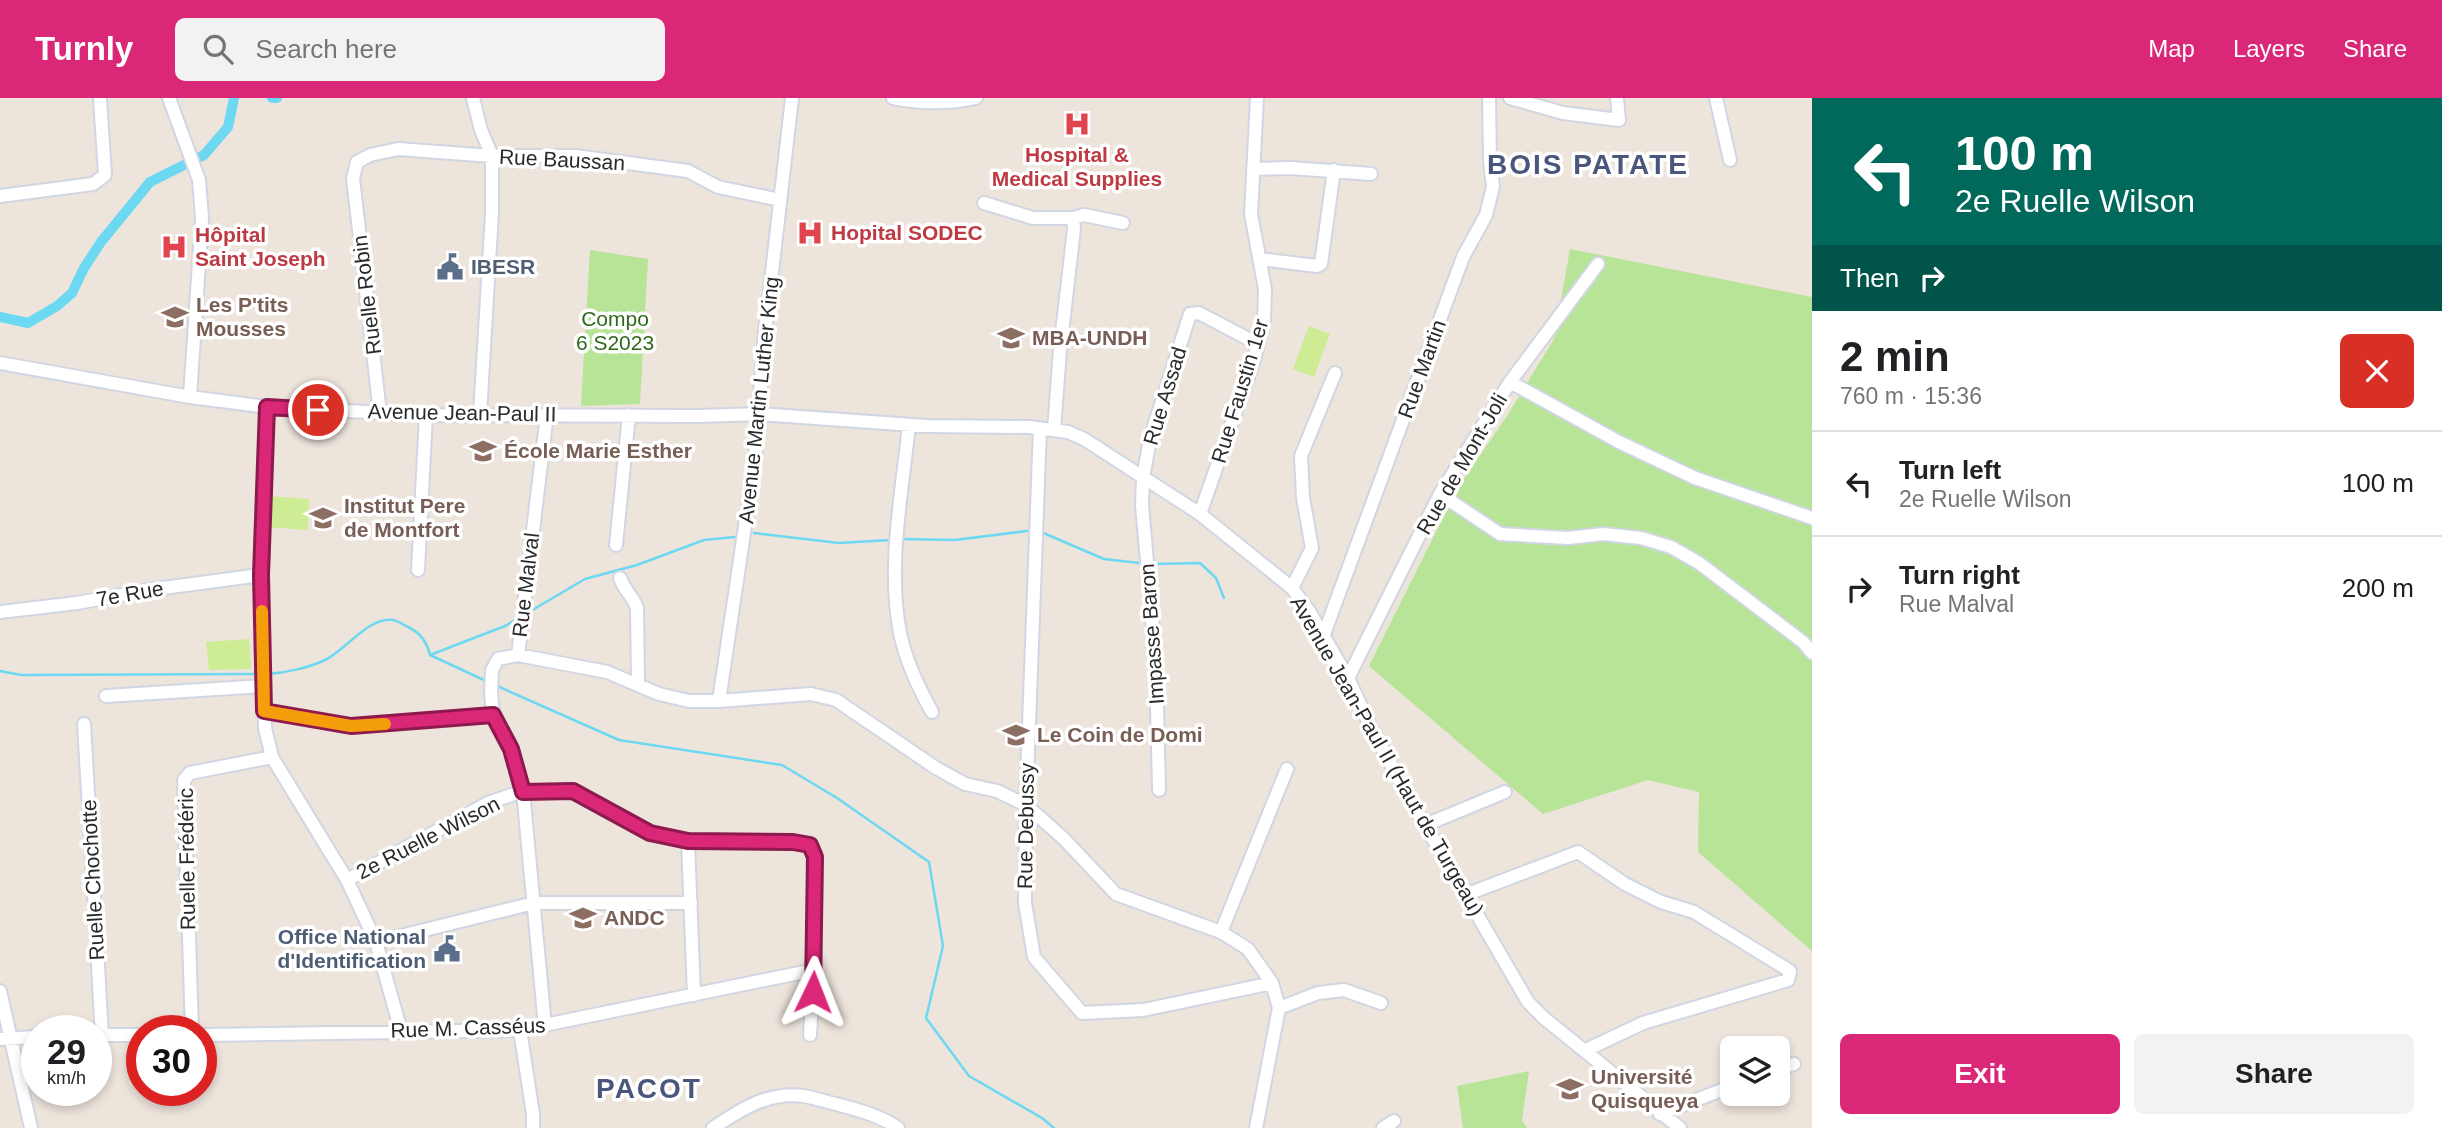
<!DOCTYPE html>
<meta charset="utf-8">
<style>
:root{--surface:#fff;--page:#f2f2f2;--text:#202124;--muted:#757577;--line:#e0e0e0;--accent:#db2777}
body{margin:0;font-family:Arial,sans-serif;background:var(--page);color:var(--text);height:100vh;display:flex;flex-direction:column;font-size:26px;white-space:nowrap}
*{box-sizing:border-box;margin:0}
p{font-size:23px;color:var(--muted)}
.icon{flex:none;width:38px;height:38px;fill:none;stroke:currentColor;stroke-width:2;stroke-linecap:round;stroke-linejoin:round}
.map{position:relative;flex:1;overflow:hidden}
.sheet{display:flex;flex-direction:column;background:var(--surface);width:630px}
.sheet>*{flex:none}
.top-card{background:#00695c;color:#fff;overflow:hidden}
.tools{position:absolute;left:1720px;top:938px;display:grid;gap:14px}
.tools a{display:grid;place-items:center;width:70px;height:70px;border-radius:10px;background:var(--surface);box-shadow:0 4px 10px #0003;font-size:35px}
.speed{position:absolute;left:21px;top:917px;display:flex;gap:14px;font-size:35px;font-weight:700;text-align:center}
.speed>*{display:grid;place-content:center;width:91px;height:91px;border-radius:50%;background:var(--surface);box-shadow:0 4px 10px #0003;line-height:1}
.speed small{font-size:18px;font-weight:400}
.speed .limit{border:10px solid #d22;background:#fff;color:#111}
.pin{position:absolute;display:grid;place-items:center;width:60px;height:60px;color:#fff;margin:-30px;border:4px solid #fff;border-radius:50%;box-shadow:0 2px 7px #0007}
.me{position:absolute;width:77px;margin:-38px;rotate:2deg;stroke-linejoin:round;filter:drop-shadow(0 0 5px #0008)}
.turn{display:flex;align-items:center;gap:24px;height:147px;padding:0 28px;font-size:32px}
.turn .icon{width:91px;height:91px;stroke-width:2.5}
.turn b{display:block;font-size:49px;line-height:60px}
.then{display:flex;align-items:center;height:66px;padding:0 28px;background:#0003;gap:14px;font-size:26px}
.round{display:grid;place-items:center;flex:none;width:74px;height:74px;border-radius:10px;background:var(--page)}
.overview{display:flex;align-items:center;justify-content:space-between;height:119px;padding:0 28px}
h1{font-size:42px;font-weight:800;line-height:52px}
.action{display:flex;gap:14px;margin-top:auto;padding:14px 28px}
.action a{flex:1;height:80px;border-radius:10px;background:var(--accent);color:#fff;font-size:28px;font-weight:800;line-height:80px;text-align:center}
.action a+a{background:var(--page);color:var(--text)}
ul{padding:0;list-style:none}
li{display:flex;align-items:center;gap:21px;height:105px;padding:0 28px;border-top:2px solid var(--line)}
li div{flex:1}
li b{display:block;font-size:26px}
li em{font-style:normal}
header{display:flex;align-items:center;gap:42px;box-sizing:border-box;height:98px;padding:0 35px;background:var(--accent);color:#fff}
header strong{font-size:33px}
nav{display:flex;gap:38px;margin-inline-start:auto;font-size:24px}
.search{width:490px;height:63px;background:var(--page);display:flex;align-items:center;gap:18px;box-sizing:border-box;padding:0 24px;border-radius:10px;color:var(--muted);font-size:26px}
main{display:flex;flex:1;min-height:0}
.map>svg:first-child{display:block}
.green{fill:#b7e497}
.pitch{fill:#cdec93}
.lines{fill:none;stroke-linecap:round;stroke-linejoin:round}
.stream{stroke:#6dd8f1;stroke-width:2.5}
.canal{stroke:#6dd8f1;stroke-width:10}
.minor-casing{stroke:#d1d6e3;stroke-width:16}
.minor{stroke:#fff;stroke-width:12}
.route-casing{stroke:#8e194d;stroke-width:18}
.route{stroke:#db2777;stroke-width:12}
.slow{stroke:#f59e0b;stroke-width:12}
.labels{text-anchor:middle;stroke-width:7;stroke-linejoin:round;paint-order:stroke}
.health-label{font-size:21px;font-weight:bold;fill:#be3a42;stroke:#fff;text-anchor:start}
.street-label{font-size:21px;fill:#2a2a2a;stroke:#fff}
.service-label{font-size:21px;font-weight:bold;fill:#4e5e75;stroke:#fff;text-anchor:start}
.education-label{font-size:21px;font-weight:bold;fill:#785e54;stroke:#fff;text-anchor:start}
.park-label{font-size:21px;fill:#2f6919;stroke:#fff}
.district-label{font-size:28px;font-weight:bold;letter-spacing:2px;fill:#4a567c;stroke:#fff}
</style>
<header>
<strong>Turnly</strong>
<div class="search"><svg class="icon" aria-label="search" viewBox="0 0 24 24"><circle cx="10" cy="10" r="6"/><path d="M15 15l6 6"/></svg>Search here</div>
<nav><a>Map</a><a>Layers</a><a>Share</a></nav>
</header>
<main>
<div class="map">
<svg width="1812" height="1030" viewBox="0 0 1812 1030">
<rect width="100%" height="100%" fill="#ede4dc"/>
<!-- green -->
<path class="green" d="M 1570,151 L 1812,199 L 1812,853 L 1698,754 L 1699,694 L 1648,682 L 1543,716 L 1369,568 L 1459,388 L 1505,321 L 1554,241 Z
M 590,152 L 648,161 L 640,306 L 581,308 Z
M 1529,973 L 1522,1022 L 1527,1030 L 1463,1030 L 1457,988 Z"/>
<!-- pitch -->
<path class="pitch" d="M 1309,228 L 1330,236 L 1314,279 L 1293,271 Z
M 268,398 L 309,401 L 308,432 L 267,429 Z
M 249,541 L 251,571 L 209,572 L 206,544 Z"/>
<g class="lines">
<!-- stream -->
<path class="stream" d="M 1041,434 L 1104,461 L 1139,465
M 754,435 L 839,445 L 891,442
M 901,441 L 955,442 L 1027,433
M 1152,466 L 1200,465 L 1216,480 L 1224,500
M 529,514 L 585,481 L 637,467 L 704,442 L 735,439
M 430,557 L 486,583
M 430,557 L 505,528 L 517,521
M 0,573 L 21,577 L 260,576
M 267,576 C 285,575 308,570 325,562 C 346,552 369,518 393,522 C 398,523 404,527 408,529 C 421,535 427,544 430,557
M 495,587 L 619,642 L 782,667 L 837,700 L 929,764 L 943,848 L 926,920 L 969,978 L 1042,1020 L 1054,1030"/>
<!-- canal -->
<path class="canal" d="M 272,0 L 277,0
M 0,219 L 28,225 L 57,208 L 72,195 L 84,170 L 101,144 L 150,84 L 204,57 L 228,29 L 234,0"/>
<!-- minor casing -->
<g class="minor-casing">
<path id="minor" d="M 169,0 L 199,82 L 202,120 L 190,299
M 473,0 L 481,32 L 492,58 L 492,115 L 480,316
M 893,0 C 922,6 948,6 976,0
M 1510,0 L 1563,15 L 1619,22 L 1617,0
M 1716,0 L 1730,62
M 1253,71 L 1291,70 L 1371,76
M 0,98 L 93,86 L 105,77 L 100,0
M 984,105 L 1033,120 L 1073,120 L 1084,117 L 1123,125
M 1259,161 L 1317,168 L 1321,166 L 1334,72
M 0,265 L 190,299 L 267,309 L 426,317 L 698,318 L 760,316 L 927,328 L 1029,329 L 1068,334 L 1084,341 L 1200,416 L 1292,490 L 1309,513 L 1348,580 L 1373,634 L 1425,727 L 1528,904 L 1544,920 L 1680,1030
M 1510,284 L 1619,344 L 1695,380 L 1812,420
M 267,309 L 261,477 L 265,630 L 272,659 L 347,782 L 376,844 L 401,933
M 380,315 L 353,80 L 357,64 L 370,57 L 398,51 L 492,58 L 575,58 L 688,73 L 718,89 L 780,102
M 909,327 C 902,395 887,468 900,535 C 906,564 918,589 932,614
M 1040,330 L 1026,707 L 1025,805 L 1034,859 L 1082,915 L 1143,912 L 1272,885
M 1054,332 L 1060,252 L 1074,131 L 1073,120
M 1440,396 L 1500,436 L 1568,440 L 1603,436 L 1641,440 L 1671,449 L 1699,465 L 1803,544 L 1812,555
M 1200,416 L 1254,262 L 1264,222 L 1265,191 L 1251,116 L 1257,0
M 616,447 L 629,317
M 418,472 L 426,317
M 620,480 C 624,492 633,498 637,510 L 638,585
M 1292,490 L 1312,450 L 1303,400 L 1301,358 L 1335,275
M 0,514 L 77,505 L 148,492 L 261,477
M 1323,539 L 1463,159 L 1486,117 L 1493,89 L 1490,63 L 1489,0
M 518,557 L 607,574 L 659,596 L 689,603 L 719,603 L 811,596 L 836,602 L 936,670 L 965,686 L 997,693 L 1026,707 L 1064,741 L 1116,796 L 1221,834 L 1248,851 L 1272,885 L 1279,910 L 1256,1030
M 1348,580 L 1440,396 L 1510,284 L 1598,166
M 106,598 L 263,588
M 719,603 L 755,361 L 764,244 L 792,0
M 264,613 L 351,628 L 493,617
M 84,626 L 102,937
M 1159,692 L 1156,566 L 1142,407 L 1143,380 L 1150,341 L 1190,216 L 1199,215 L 1258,246
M 1425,727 L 1505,694
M 688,743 L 694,897
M 347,782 L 488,705 L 523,693 L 574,693 L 650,735 L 688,743 L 793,744 L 810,747 L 815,759 L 814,872 L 810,937
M 1465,797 L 1578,754 L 1625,786 L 1661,804 L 1694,814 L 1790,873 L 1788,882 L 1643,925 L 1586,952
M 1221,834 L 1287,671
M 376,844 L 534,805 L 691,805
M 0,893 L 31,1030
M 1279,910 L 1318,895 L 1344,892 L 1381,905
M 545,928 L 523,693 L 511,651 L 493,617 L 491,594 L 492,572 L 498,561 L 518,557 L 547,316
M 520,932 L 533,1016 L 533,1030
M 192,933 L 184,682 L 190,675 L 272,659
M 97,937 L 142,937
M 201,937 L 520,932 L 814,872
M 0,941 L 37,939
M 1778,971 L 1794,966
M 1660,1016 L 1732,988
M 713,1030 C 741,1011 769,993 804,998 C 815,1000 826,1004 836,1006 C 858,1012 879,1017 898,1030
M 1383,1030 L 1394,1023"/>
</g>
<!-- minor -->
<use href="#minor" class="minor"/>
</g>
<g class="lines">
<!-- route casing -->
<g class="route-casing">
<path id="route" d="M 318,312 L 267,309 L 261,477 L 264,613 L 351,628 L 493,617 L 511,651 L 523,694 L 573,693 L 650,735 L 688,743 L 793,744 L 810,747 L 815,759 L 813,894"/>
</g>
<!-- route -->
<use href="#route" class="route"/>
<!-- slow -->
<path class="slow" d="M 262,513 L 264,613 L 351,628 L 385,626"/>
</g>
<!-- icons -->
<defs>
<g id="hospital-bare" transform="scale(2.1)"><path d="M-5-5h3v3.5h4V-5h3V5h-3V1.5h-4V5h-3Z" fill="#e0444e" stroke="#fff" stroke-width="2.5" paint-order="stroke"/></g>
<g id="civic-bare" transform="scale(2.1)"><path d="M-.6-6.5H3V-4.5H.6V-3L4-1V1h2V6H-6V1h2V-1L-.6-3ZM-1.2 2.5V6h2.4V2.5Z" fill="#5c6f8a" stroke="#fff" stroke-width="2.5" paint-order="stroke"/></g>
<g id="school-bare" transform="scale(2.1)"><path d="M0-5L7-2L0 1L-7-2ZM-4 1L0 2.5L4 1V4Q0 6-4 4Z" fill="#8d6e63" stroke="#fff" stroke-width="2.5" paint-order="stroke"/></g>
<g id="university-bare" transform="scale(2.1)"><path d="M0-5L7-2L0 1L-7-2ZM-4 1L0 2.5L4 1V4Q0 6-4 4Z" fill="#8d6e63" stroke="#fff" stroke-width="2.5" paint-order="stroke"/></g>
</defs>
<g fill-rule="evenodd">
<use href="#hospital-bare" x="1077" y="26"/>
<use href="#hospital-bare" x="810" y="135"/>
<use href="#hospital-bare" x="174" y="149"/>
<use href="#civic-bare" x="450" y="169"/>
<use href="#school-bare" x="175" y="219"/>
<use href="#university-bare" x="1011" y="240"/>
<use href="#school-bare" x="483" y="353"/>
<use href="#school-bare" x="323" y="420"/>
<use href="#school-bare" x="1016" y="637"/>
<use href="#university-bare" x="583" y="820"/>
<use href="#civic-bare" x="447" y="851"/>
<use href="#university-bare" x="1570" y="991"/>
</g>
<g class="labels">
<!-- health labels -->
<g class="health-label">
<text x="1077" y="64" text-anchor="middle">Hospital &amp;<tspan x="1077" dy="24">Medical Supplies</tspan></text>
<text x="831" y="142">Hopital SODEC</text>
<text x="195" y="144">Hôpital<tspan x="195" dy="24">Saint Joseph</tspan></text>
</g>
<!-- street labels -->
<g class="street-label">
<text transform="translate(562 62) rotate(3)" y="7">Rue Baussan</text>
<text transform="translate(367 197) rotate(-97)" y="7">Ruelle Robin</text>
<text transform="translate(1422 271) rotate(-70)" y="7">Rue Martin</text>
<text transform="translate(1240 293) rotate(-73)" y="7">Rue Faustin 1er</text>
<text transform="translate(1165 298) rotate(-73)" y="7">Rue Assad</text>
<text transform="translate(759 302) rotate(-84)" y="7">Avenue Martin Luther King</text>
<text transform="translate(462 315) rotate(1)" y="7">Avenue Jean-Paul II</text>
<text transform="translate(1462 366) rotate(-60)" y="7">Rue de Mont-Joli</text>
<text transform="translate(526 487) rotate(-83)" y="7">Rue Malval</text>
<text transform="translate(130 496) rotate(-10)" y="7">7e Rue</text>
<text transform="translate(1152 536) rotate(-94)" y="7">Impasse Baron</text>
<text transform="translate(1387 658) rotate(60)" y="7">Avenue Jean-Paul II (Haut de Turgeau)</text>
<text transform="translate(1026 728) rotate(-89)" y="7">Rue Debussy</text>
<text transform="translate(428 740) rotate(-27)" y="7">2e Ruelle Wilson</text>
<text transform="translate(187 761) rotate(-91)" y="7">Ruelle Frédéric</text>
<text transform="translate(93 782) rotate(-93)" y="7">Ruelle Chochotte</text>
<text transform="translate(468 930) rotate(-2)" y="7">Rue M. Casséus</text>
</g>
<!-- service labels -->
<g class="service-label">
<text x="471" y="176">IBESR</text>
<text x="426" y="846" text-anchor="end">Office National<tspan x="426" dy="24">d'Identification</tspan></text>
</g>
<!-- education labels -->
<g class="education-label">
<text x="196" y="214">Les P'tits<tspan x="196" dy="24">Mousses</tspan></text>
<text x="1032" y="247">MBA-UNDH</text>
<text x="504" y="360">École Marie Esther</text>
<text x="344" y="415">Institut Pere<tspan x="344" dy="24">de Montfort</tspan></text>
<text x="1037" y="644">Le Coin de Domi</text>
<text x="604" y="827">ANDC</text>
<text x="1591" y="986">Université<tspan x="1591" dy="24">Quisqueya</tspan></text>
</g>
<!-- park labels -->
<g class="park-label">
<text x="615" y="228">Compo<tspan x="615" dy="24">6 S2023</tspan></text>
</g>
<!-- district labels -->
<g class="district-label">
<text x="1588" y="76">BOIS PATATE</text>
<text x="649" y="1000">PACOT</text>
</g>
</g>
</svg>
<div class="tools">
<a><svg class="icon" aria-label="layers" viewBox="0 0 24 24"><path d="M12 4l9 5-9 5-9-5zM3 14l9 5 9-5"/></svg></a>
</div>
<div class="speed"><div>29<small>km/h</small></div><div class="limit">30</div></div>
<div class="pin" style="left:318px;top:312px;background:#d93025"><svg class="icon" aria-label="arrive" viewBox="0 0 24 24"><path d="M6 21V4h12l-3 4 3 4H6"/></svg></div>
<svg class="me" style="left:813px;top:894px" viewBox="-20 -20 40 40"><path d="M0-17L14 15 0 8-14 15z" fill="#db2777" stroke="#fff" stroke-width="4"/></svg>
</div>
<section class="sheet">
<div class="top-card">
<div class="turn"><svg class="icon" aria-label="left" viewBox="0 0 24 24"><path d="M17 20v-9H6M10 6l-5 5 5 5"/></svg><div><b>100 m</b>2e Ruelle Wilson</div></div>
<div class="then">Then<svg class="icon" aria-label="right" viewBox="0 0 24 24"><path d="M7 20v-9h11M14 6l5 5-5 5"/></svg></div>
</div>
<div class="overview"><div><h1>2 min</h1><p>760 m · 15:36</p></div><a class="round" style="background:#d93025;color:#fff"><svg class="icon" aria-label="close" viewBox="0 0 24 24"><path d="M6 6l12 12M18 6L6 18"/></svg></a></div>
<ul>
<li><svg class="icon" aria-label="left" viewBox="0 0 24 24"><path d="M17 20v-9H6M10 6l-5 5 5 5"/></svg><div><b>Turn left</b><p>2e Ruelle Wilson</p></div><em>100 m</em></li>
<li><svg class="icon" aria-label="right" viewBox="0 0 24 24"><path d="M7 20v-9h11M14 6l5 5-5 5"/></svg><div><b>Turn right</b><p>Rue Malval</p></div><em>200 m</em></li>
</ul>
<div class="action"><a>Exit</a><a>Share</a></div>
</section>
</main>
